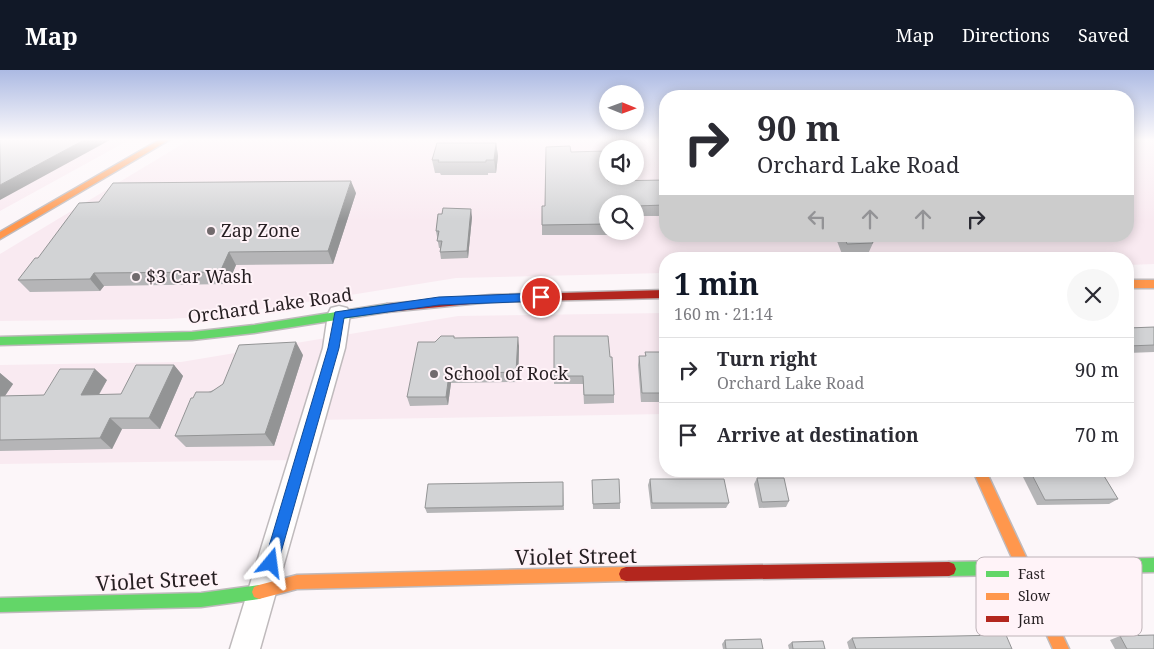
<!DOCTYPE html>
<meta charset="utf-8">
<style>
:root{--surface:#fff;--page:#f7f7f7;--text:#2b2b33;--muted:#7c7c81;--line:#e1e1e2;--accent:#111827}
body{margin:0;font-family:"Noto Serif",serif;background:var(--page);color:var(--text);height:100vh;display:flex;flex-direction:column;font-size:19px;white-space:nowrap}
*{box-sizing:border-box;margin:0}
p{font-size:16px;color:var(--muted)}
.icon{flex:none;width:28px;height:28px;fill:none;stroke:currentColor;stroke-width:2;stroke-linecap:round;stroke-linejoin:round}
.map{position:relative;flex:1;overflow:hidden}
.panel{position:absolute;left:659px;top:182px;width:475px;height:225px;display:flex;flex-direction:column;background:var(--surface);border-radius:20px;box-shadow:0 2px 12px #0003}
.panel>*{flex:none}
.banner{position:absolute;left:659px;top:20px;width:475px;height:152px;border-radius:20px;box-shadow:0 2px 12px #0003;background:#fff;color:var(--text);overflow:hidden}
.needle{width:32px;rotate:91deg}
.controls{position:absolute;left:599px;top:15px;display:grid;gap:10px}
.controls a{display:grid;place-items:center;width:45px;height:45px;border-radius:50%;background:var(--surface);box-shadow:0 2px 12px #0003;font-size:25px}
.pin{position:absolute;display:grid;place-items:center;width:42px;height:42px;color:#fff;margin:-21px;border:2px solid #fff;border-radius:50%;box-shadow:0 1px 5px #0007}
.me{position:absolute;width:55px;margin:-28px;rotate:16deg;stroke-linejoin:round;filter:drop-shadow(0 0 4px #0008)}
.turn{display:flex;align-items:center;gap:18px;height:105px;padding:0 15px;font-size:22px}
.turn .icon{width:65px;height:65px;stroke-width:2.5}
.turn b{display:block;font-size:35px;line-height:42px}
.lanes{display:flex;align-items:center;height:48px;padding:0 15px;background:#0003;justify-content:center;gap:25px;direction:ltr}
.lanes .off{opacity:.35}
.round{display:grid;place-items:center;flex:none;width:52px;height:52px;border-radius:26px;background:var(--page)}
.overview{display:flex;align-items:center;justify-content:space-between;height:85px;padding:0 15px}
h1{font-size:30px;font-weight:700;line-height:38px;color:var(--accent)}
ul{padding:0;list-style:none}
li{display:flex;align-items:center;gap:15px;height:65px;padding:0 15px;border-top:1px solid var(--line)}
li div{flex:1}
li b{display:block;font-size:19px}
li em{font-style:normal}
header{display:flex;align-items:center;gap:30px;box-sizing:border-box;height:70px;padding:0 25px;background:var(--accent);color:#fff}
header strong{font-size:24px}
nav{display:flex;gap:28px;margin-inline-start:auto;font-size:18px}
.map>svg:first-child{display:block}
.built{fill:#f9eaf1;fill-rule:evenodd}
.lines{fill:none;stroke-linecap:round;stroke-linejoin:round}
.street-casing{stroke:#bfbabc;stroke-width:3}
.fast-casing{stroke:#bfbabc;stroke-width:3}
.slow-casing{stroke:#bfbabc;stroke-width:3}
.jam-casing{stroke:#bfbabc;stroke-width:3}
.street{fill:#fffefe;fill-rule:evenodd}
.fast{fill:#63d668;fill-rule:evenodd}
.slow{fill:#ff974d;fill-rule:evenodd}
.jam{fill:#b3261e;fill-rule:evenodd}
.wall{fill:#b5b5b7}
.shaded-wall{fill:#939495}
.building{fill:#d2d3d5;stroke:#939495}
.route{fill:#1a73e8;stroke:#114b97}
.poi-dot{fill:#716a6d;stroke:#fff3f8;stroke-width:2}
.labels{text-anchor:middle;stroke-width:4;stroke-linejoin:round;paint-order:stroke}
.poi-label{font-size:18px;fill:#261f22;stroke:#fff3f8;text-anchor:start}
.street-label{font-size:18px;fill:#261f22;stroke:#fff3f8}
.near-street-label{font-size:21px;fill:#261f22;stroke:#fff3f8}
.key{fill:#fff3f8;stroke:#beb3b8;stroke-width:1}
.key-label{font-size:14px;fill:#261f22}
</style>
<header>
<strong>Map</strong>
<nav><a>Map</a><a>Directions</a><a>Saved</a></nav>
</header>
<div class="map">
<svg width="1154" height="579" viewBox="0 0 1154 579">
<rect width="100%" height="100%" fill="#fcf6f9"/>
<!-- built -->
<path class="built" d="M 0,70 L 129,70 L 0,141 Z
M 189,70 L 665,70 L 665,166 L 1128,166 L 1128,70 L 1154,70 L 1154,194 L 1128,195 L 1128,189 L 665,189 L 665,203 L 456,208 L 220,246 L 167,249 L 0,251 L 0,184 ZM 608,79 L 635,79 L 635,106 L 608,106 ZM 608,134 L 635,134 L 635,161 L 608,161 Z
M 665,243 L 665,344 L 313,350 L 301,390 L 0,394 L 0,295 L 181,292 L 458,246 Z"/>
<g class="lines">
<!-- street casing -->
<g class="street-casing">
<path id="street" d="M 339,236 L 347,238 L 350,244 L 345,278 L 260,579 L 230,579 L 323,278 L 328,244 L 331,238 Z"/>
</g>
<!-- fast casing -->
<g class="fast-casing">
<path id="fast" d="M 387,234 L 392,238 L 387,242 L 254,263 L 192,270 L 0,275 L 0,267 L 192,262 L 254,255 Z
M 1154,488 L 1154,502 L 949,506 L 944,504 L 942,499 L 944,494 L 949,492 Z
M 259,515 L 264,517 L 266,522 L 264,527 L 259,529 L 201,537 L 0,542 L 0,528 L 201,523 Z"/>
</g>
<!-- slow casing -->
<g class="slow-casing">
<path id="slow" d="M 159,70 L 169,70 L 0,169 L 0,162 Z
M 1128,210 L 1154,210 L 1154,218 L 1128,218 Z
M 973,401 L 986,401 L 1069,579 L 1053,579 Z
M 626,497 L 631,499 L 633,504 L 631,509 L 626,511 L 297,519 L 259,529 L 254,527 L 252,522 L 254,517 L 259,515 L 297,505 Z"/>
</g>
<!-- jam casing -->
<g class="jam-casing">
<path id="jam" d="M 665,220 L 665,228 L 491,232 L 387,242 L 382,238 L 387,234 L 491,225 Z
M 949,492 L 954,494 L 956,499 L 954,504 L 949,506 L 626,511 L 621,509 L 619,504 L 621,499 L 626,497 Z"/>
</g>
<!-- street -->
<use href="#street" class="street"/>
<!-- fast -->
<use href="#fast" class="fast"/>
<!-- slow -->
<use href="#slow" class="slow"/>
<!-- jam -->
<use href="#jam" class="jam"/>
</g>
<!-- wall -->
<path class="wall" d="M 496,73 L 498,86 L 496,103 L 488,103 L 488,105 L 441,105 L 440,103 L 435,103 L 432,90 Z
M 571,82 L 608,111 L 665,110 L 665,146 L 635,146 L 635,134 L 608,134 L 608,161 L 618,161 L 617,165 L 542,165 L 542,155 L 545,136 Z
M 356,123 L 333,194 L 236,195 L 228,214 L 104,216 L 100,221 L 30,222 L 18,210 L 38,188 Z
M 472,147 L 468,188 L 441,189 L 440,182 L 440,178 L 439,178 L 436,161 Z
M 835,166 L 870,166 L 873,173 L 868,184 L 842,184 Z
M 1154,257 L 1154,282 L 1128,283 L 1128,258 Z
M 455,268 L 519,276 L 518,312 L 451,313 L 448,335 L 410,336 L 407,327 L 435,272 Z
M 645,282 L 665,282 L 665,332 L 641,332 L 638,295 L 639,286 L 645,286 Z
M 303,285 L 274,376 L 186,377 L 175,366 L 193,328 Z
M 610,287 L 614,325 L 614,333 L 584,334 L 583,314 L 554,314 L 554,306 Z
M 174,295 L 183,306 L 160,359 L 122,359 L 112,379 L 0,381 L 0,303 L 13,314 L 5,326 L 44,325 L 107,310 L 99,325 L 121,324 Z
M 1020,401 L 1101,401 L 1118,429 L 1109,434 L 1037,435 Z
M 757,408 L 789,431 L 786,437 L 759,438 L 754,414 Z
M 650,409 L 729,433 L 726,438 L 651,439 L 648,415 Z
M 592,410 L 620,433 L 620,439 L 593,439 Z
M 563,412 L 564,440 L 427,443 L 425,438 Z
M 1120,566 L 1154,579 L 1115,579 L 1110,570 Z
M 852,568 L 1012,579 L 849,579 L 847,572 Z
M 725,570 L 763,579 L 723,579 L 722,574 Z
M 792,572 L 825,579 L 789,579 L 788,575 Z"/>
<!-- shaded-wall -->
<path class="shaded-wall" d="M 84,70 L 110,70 L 0,130 L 0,115 Z
M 496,73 L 498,86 L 496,103 L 494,90 Z
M 351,111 L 356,123 L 333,194 L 328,181 Z
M 471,139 L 472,147 L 468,188 L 467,181 Z
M 229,182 L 236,195 L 228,214 L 220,202 Z
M 94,203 L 104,216 L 100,221 L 90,209 Z
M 518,267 L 519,276 L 518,312 L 516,302 Z
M 296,272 L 303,285 L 274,376 L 265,364 Z
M 174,295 L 183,306 L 160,359 L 149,348 Z
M 95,299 L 107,310 L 92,336 L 81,325 Z
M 0,303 L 13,314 L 0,333 Z
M 449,304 L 451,313 L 448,335 L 446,327 Z
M 110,348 L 122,359 L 112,379 L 100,368 Z"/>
<!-- building -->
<path class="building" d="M 0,70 L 84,70 L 0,115 Z
M 437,73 L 496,73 L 494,90 L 486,90 L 486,92 L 438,92 L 439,90 L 432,90 Z
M 570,76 L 571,82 L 605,81 L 608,111 L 665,110 L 665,135 L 635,136 L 635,134 L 608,134 L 608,154 L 542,155 L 542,136 L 545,136 L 546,77 Z
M 351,111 L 328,181 L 229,182 L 220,202 L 94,203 L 90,209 L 18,210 L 35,188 L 38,188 L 79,133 L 99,132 L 113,113 Z
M 443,138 L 471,139 L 467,181 L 440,182 L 442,171 L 437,171 L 439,161 L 436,161 L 438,144 L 442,144 Z
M 844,166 L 870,166 L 873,173 L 847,174 Z
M 1154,257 L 1154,275 L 1128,276 L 1128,258 Z
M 441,266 L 454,266 L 454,268 L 518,267 L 516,302 L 449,304 L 446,327 L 407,327 L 418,272 L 435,272 Z
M 554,266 L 608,266 L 610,287 L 612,287 L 614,325 L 584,325 L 583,306 L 554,306 Z
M 296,272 L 265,364 L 175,366 L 191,328 L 193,328 L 196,322 L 211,322 L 223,314 L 239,275 Z
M 645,282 L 665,282 L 665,323 L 642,323 L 639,286 L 646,286 Z
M 136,295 L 174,295 L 149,348 L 110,348 L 100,368 L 0,370 L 0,326 L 44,325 L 60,299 L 95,299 L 81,325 L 121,324 Z
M 1030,401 L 1101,401 L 1118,429 L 1045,430 Z
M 757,408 L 784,408 L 789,431 L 762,432 Z
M 619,409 L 620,433 L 593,434 L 592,410 Z
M 650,409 L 724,409 L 729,433 L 652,433 Z
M 563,412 L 563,436 L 425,438 L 428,414 Z
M 1006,565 L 1012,579 L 856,579 L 852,568 Z
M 1154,565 L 1154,579 L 1127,579 L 1120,566 Z
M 761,569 L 763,579 L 726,579 L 725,570 Z
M 823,571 L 825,579 L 793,579 L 792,572 Z"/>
<!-- sky -->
<linearGradient id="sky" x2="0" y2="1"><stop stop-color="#acbae3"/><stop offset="0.46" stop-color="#fefbfc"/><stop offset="1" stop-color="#fefbfc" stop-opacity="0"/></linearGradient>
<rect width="1154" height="151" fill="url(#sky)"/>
<!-- route -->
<path class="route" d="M 541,223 L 546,227 L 541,231 L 439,235 L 344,248 L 339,278 L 278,493 L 276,498 L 271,500 L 266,498 L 264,493 L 328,278 L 335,242 L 439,227 Z"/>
<!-- markers -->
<g class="poi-dot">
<circle cx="211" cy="161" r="5"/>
<circle cx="136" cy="207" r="5"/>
<circle cx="434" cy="304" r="5"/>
</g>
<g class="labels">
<!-- poi labels -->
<g class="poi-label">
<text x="221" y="167">Zap Zone</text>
<text x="146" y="213">$3 Car Wash</text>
<text x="444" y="310">School of Rock</text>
</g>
<!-- street labels -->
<g class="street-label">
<text transform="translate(270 236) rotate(-8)" y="6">Orchard Lake Road</text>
</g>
<!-- near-street labels -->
<g class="near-street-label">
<text transform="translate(576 487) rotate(-1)" y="7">Violet Street</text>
<text transform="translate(157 511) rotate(-3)" y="7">Violet Street</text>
</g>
</g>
<!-- legend -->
<rect x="976" y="487" width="166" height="79" rx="8" class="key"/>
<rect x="986" y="501" width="23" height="6" fill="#63d668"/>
<rect x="986" y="523" width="23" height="7" fill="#ff974d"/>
<rect x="986" y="546" width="23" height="6" fill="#b3261e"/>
<g class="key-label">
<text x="1018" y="509">Fast</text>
<text x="1018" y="531">Slow</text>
<text x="1018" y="554">Jam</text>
</g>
</svg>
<div class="controls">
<a><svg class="needle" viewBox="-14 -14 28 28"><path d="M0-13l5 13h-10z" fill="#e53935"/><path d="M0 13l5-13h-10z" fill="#7c7c81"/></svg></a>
<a><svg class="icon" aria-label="sound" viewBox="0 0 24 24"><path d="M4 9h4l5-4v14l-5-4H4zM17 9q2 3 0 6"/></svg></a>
<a><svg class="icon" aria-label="search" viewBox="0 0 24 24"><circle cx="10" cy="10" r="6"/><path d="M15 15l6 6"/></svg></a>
</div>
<div class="pin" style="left:541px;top:227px;background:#d93025"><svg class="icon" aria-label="arrive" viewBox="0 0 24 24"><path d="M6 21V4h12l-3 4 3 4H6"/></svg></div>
<svg class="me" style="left:271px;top:493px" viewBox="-20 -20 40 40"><path d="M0-17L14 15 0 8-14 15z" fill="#1a73e8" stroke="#fff" stroke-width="4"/></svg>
<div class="banner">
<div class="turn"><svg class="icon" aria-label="right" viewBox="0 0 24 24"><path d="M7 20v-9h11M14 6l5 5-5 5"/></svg><div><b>90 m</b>Orchard Lake Road</div></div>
<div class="lanes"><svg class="icon off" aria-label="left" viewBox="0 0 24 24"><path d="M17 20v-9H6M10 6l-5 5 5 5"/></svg><svg class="icon off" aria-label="ahead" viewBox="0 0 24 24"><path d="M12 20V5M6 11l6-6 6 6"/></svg><svg class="icon off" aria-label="ahead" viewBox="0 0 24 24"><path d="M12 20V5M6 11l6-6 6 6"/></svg><svg class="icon" aria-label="right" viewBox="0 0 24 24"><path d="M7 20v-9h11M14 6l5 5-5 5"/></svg></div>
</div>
<section class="panel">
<div class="overview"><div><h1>1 min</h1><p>160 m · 21:14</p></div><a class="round"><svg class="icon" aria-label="close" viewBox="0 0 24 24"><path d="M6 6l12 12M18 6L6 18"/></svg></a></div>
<ul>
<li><svg class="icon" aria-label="right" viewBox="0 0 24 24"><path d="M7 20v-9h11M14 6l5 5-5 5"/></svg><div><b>Turn right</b><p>Orchard Lake Road</p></div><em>90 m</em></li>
<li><svg class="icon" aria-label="arrive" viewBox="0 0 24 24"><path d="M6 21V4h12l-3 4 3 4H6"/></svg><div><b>Arrive at destination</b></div><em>70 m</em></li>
</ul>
</section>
</div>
